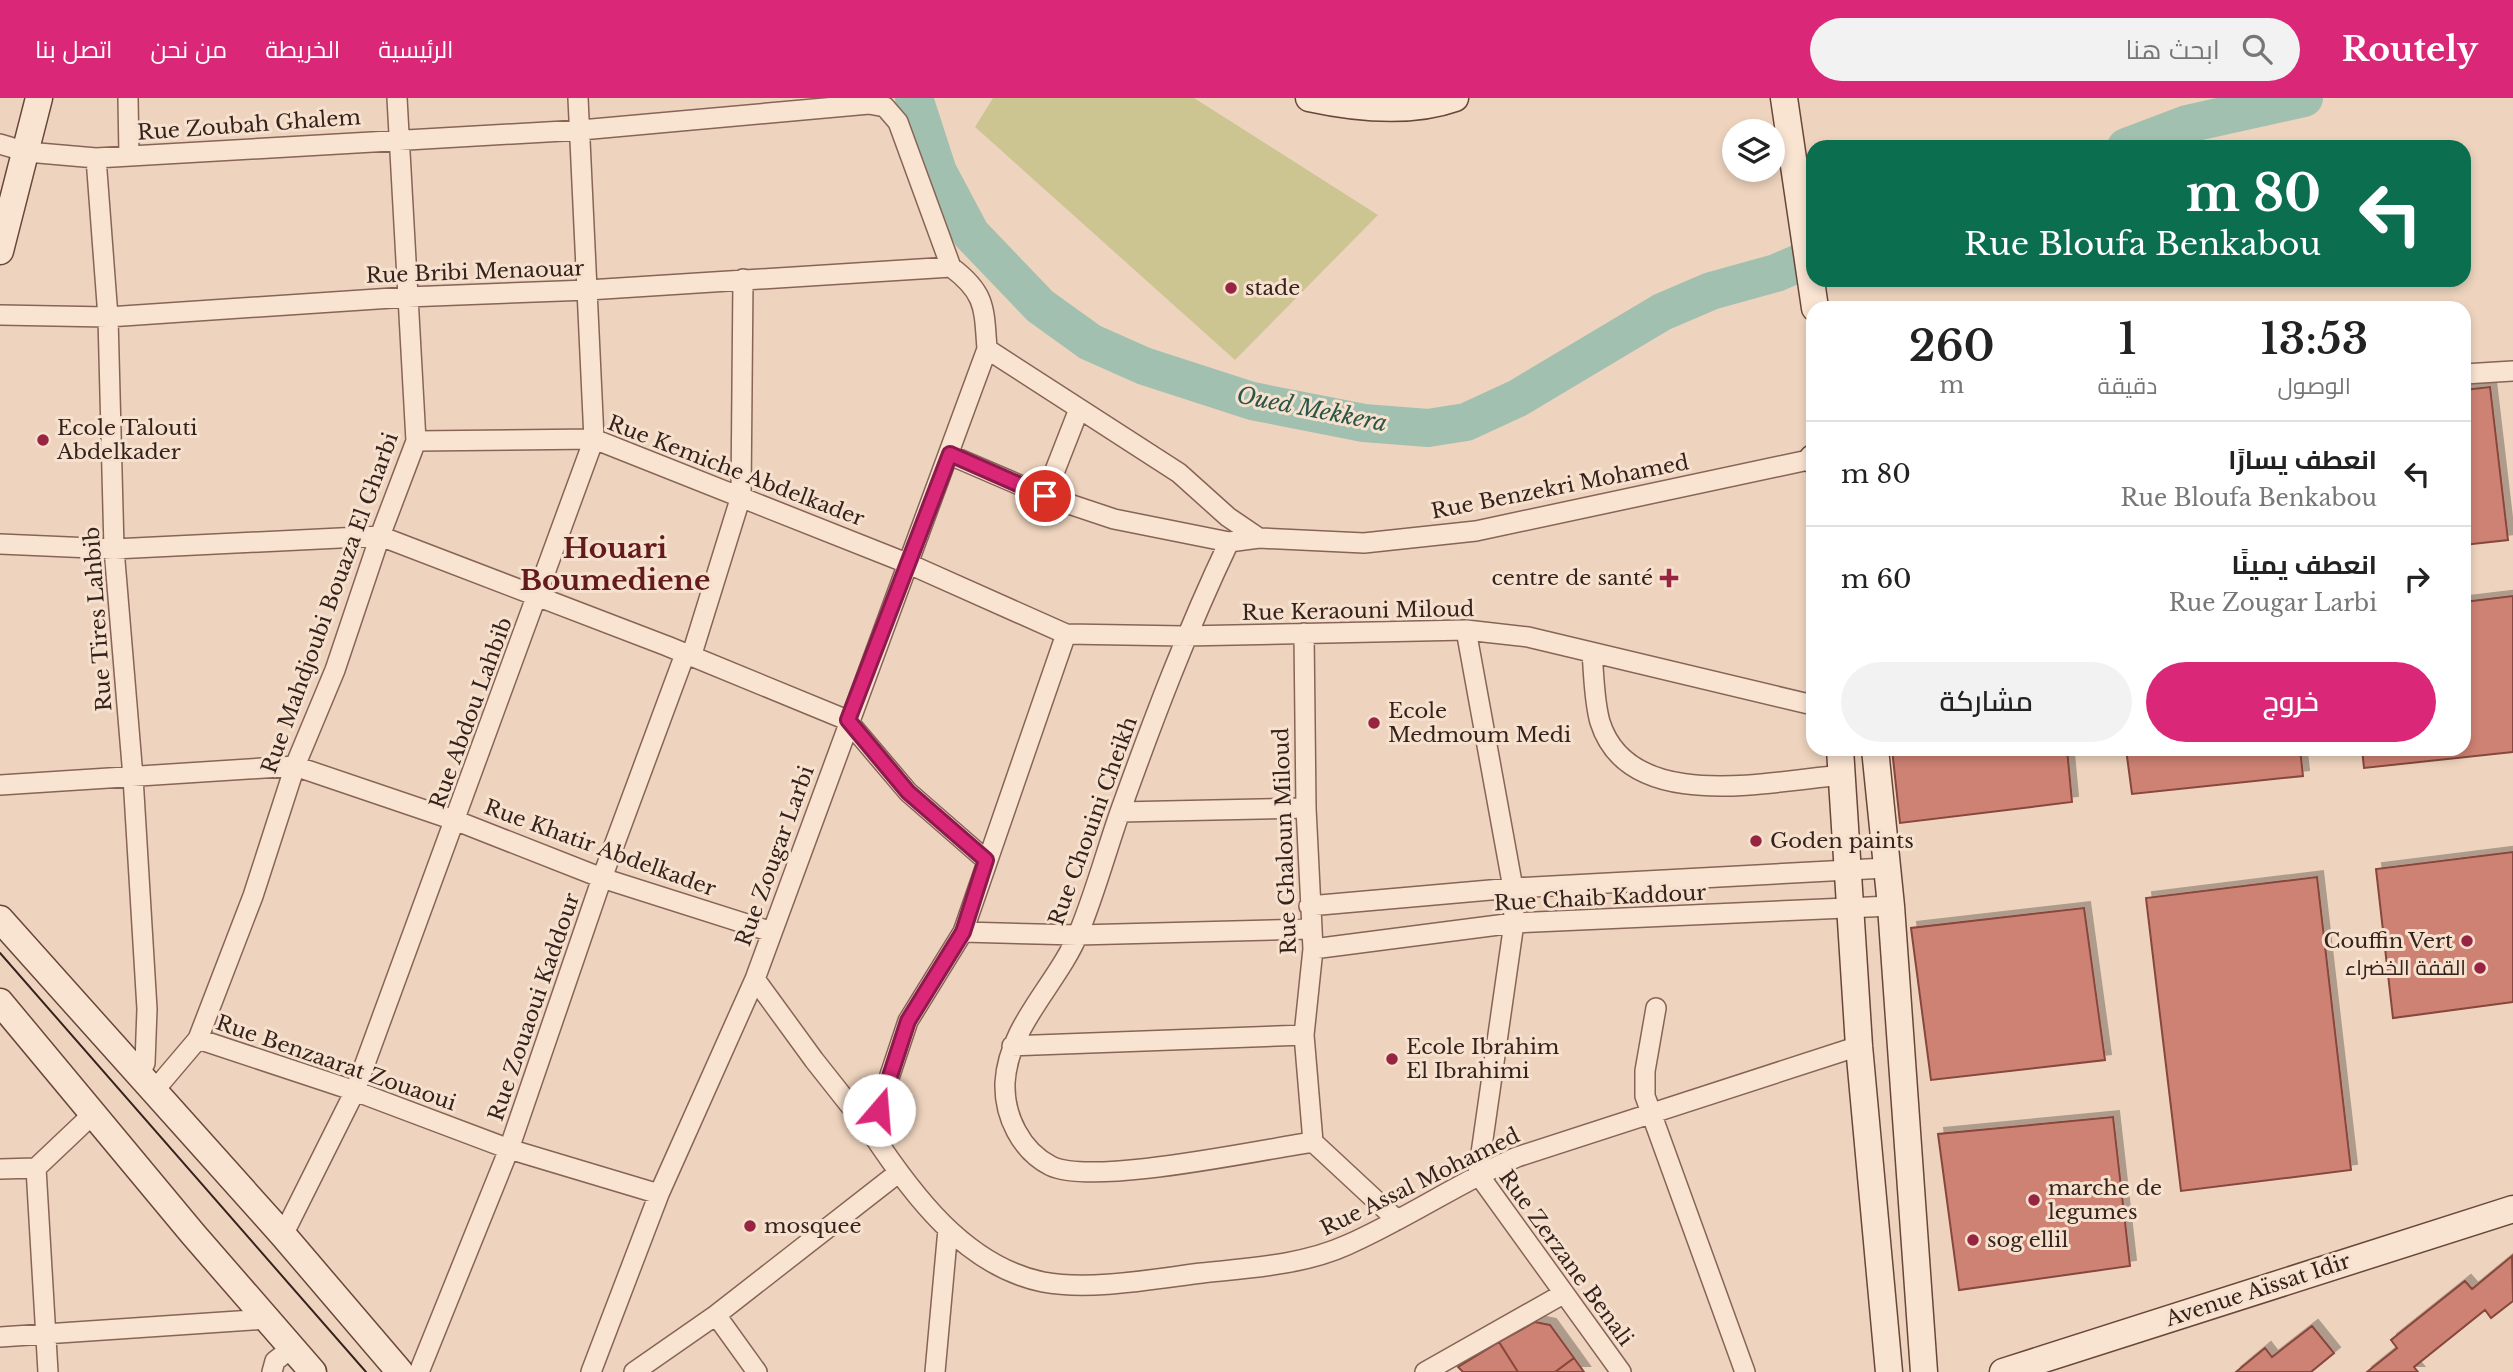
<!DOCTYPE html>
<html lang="ar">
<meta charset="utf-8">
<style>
:root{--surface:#fff;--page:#f2f2f2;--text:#222;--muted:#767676;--line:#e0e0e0;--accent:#db2777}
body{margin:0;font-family:"Libre Baskerville",Cairo,serif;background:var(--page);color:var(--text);direction:rtl;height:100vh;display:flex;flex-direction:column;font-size:26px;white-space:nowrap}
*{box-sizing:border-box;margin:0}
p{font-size:23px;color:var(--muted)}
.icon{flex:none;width:38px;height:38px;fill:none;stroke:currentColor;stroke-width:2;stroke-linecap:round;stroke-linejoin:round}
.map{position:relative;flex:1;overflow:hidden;direction:ltr}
.details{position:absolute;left:1806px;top:203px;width:665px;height:455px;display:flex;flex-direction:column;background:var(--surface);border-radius:21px;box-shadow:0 4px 10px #0003;direction:rtl}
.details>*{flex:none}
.guide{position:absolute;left:1806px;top:42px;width:665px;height:147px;border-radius:21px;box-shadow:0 4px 10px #0003;direction:rtl;background:#0b6e4f;color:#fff;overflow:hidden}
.tools{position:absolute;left:1722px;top:21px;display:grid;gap:14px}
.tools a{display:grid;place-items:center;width:63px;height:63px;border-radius:50%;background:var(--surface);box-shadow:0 4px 10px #0003;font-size:35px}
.pin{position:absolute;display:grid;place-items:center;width:60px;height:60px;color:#fff;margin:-30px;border:4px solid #fff;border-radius:50%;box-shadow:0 2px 7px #0007}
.me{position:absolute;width:77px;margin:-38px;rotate:18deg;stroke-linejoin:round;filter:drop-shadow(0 0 5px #0008)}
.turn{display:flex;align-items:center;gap:24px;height:147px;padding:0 35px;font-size:32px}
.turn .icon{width:91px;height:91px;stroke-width:2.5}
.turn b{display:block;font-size:49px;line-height:60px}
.eta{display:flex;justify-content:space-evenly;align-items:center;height:119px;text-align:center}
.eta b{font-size:42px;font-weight:600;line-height:49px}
.button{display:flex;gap:14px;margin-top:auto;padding:14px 35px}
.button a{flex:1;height:80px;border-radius:42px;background:var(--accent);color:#fff;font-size:28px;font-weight:600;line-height:80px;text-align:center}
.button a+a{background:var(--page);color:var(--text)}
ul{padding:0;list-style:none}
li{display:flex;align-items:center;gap:21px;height:105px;padding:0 35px;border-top:2px solid var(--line)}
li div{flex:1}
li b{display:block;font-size:26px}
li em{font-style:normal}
header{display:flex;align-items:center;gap:42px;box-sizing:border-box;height:98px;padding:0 35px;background:var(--accent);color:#fff}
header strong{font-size:33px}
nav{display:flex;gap:38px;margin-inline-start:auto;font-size:24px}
.search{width:490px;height:63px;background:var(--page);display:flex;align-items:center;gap:18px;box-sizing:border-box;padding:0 24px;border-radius:38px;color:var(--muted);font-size:26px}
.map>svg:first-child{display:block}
.green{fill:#ccc592}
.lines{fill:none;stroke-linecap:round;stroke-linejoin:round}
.river{stroke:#a2c0b0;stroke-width:38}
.building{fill:#ce8273;stroke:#87473c;stroke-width:2;filter:url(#shadow)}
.street-casing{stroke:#876457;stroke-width:22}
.secondary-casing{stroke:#69463a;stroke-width:29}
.street{stroke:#f9e3d1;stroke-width:19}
.secondary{stroke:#f9e3d1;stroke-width:26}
.tram{stroke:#36221c;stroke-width:2}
.route-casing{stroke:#8e194d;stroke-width:18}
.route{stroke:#db2777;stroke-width:12}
.poi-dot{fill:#972542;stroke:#f6e0ce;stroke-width:2.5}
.labels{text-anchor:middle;stroke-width:6;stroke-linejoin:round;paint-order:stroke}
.street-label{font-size:21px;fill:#36221c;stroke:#f6e0ce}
.poi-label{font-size:21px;fill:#36221c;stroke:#f6e0ce;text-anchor:start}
.water-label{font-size:23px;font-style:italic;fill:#2a5649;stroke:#f6e0ce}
.district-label{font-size:28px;font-weight:bold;fill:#631a1d;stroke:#f6e0ce}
</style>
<header>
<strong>Routely</strong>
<div class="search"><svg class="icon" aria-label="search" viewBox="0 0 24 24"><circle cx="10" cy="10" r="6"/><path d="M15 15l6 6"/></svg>ابحث هنا</div>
<nav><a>الرئيسية</a><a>الخريطة</a><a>من نحن</a><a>اتصل بنا</a></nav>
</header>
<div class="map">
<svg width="2513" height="1274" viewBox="0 0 2513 1274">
<defs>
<filter id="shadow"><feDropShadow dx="6" dy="-6" stdDeviation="0" flood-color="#0004"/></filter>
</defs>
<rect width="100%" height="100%" fill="#eed4be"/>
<!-- green -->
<path class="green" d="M 993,0 L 1194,0 L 1378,117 L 1235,262 L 975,29 Z"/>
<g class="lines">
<!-- river -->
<path class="river" d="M 914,0 L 938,74 L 971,136 L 1040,208 L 1090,244 L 1144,268 L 1252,303 L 1364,325 L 1428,330 L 1466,324 L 1518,300 L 1662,214 L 1711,193 L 1776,175 L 1813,159
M 2126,49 L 2187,26 L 2304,0"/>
</g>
<!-- building -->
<path class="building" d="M 2490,289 L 2508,442 L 2464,447 L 2464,292 Z
M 2513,498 L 2513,654 L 2364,670 L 2362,651 L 2464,651 L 2464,504 Z
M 1892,651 L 2067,651 L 2072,704 L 1900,725 Z
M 2126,651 L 2300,651 L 2303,678 L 2132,696 Z
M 2513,754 L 2513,904 L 2393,920 L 2376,771 Z
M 2317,779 L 2351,1072 L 2181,1093 L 2146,800 Z
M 2084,810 L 2105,962 L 1931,982 L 1911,830 Z
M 2113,1019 L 2130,1168 L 1959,1192 L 1938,1036 Z
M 2512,1158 L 2513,1203 L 2491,1220 L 2485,1212 L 2414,1269 L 2418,1274 L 2367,1274 L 2397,1250 L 2391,1242 L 2465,1183 L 2472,1191 Z
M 1535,1224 L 1550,1227 L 1574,1260 L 1555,1274 L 1518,1274 L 1499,1244 Z
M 2312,1228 L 2334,1255 L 2311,1274 L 2236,1274 L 2265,1250 L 2272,1259 Z
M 1499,1244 L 1518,1274 L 1463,1274 L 1458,1269 Z
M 1574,1260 L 1584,1274 L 1555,1274 Z"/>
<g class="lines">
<!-- street casing -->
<g class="street-casing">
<path id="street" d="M 128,0 L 129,58
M 0,46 L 27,54 L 96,60 L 581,32 L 869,6 L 885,9 L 898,24 L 951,169 C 986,195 984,210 987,251 L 755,881 L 659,1096 L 591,1274
M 96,60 L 108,219 L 114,451 L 133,679 L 147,911 L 145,965 L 139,977
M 0,217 L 108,219 L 407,199 L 588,192 L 951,169
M 987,251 L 1179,375 L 1228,419 L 1259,440
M 2464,276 L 2513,273
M 416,343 L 594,341 L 909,466 L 1066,536 L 1184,538 L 1466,532 L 1528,539 L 1813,607
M 950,357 L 1045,398 L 1114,421 L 1229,444 L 1259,440 L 1364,445 L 1476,433 L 1813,361
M 1045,398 L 1079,311
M 1229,444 C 1187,532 1153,622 1120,714 C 1106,754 1095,795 1079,834 C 1058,886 1008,927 1005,985 C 1004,1018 1021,1053 1051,1068 C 1093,1088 1259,1052 1313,1044
M 0,446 L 114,451 L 380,438 L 667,548 L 847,622 L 908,694 L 986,762
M 1466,532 L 1513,790 L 1514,825 L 1478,1076 L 1621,1274
M 1304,535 L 1306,710 L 1313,851 L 1304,937 L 1313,1044 L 1397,1122
M 1066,536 L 963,834 L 908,923 L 871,1034 C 912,1096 965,1168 1043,1184 C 1090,1193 1154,1181 1202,1175 C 1249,1170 1303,1167 1347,1147 C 1406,1121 1458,1085 1517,1059 L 1859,948
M 1592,555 C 1594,577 1594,603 1600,624 C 1629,717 1770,683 1843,677
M 691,559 L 741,398 L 743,181
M 0,687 L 295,668 L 457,723 L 602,780 L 772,834
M 1120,714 L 1306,710
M 1309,808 L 1513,790 L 1886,770
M 963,834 L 1078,837 L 1311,831
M 1313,851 L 1514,825 L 1891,808
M 755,881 L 814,962 L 871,1034
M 1656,910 L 1645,973 L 1645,998 L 1745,1274
M 198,941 L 355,993 L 509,1051 L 659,1096
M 1012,948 L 1304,937
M 153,994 L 198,941 L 253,798 L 295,668 L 335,572 L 380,438 L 416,343 L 397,0
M 36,1070 L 48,1274
M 0,1071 L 36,1070 L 93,1016
M 283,1137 L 355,993 L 594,341 L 578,0
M 716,1217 L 757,1274
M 0,1239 L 267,1221
M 272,1274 L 275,1263 L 292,1250
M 419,1274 L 509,1051 L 602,780 L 685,556
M 634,1274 L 716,1217 L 898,1075
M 935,1274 L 948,1131
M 1425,1274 L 1563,1196"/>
</g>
<!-- secondary casing -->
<g class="secondary-casing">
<path id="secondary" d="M 1309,0 C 1355,10 1410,16 1455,0
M 1784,0 L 1815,210
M 0,153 L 39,0
M 1813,360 L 1813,362
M 1840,651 L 1859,948 L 1889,1274
M 1875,651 L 1891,808 L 1924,1274
M 0,821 L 283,1137 L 400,1274
M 0,904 L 193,1136 L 313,1274
M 2003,1274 L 2513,1111"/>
</g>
<!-- street -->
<use href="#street" class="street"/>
<!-- secondary -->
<use href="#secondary" class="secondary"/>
<!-- tram -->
<path class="tram" d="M 0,855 L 366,1274"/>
</g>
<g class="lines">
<!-- route casing -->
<g class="route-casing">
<path id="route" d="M 879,1012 L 908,923 L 963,834 L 986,762 L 908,694 L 848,622 L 950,356 L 1045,398"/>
</g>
<!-- route -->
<use href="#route" class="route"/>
</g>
<!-- markers -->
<g class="poi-dot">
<circle cx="1231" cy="190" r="7"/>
<circle cx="43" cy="342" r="7"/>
<path d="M1665.5 469.5h7v7h7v7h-7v7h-7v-7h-7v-7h7z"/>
<circle cx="1374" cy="625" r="7"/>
<circle cx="1756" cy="743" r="7"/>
<circle cx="2467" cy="843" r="7"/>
<circle cx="2480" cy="870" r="7"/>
<circle cx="1392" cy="961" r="7"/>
<circle cx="2034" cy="1102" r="7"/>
<circle cx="750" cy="1128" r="7"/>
<circle cx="1973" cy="1142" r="7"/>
</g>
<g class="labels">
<!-- street labels -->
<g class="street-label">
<text transform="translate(249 27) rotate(-4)" y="7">Rue Zoubah Ghalem</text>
<text transform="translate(475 174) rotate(-2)" y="7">Rue Bribi Menaouar</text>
<text transform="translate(736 373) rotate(21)" y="7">Rue Kemiche Abdelkader</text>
<text transform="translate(1560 389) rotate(-11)" y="7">Rue Benzekri Mohamed</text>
<text transform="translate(330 505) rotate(-70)" y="7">Rue Mahdjoubi Bouaza El Gharbi</text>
<text transform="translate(1358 513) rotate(-1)" y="7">Rue Keraouni Miloud</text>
<text transform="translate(98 521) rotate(-94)" y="7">Rue Tires Lahbib</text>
<text transform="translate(471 615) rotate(-70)" y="7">Rue Abdou Lahbib</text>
<text transform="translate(1093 723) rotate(-70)" y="7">Rue Chouini Cheikh</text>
<text transform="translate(1285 743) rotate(-92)" y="7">Rue Ghaloun Miloud</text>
<text transform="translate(600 750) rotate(20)" y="7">Rue Khatir Abdelkader</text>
<text transform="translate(775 758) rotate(-70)" y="7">Rue Zougar Larbi</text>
<text transform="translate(1600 800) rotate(-3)" y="7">Rue Chaib Kaddour</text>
<text transform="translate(534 909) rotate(-71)" y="7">Rue Zouaoui Kaddour</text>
<text transform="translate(336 965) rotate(19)" y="7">Rue Benzaarat Zouaoui</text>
<text transform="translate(1420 1084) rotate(-26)" y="7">Rue Assal Mohamed</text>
<text transform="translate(1566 1160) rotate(54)" y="7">Rue Zerzane Benali</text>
<text transform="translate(2258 1192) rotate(-18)" y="7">Avenue Aïssat Idir</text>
</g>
<!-- poi labels -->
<g class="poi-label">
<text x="1245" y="197">stade</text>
<text x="57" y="337">Ecole Talouti<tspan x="57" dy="24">Abdelkader</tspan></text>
<text x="1653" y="487" text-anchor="end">centre de santé</text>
<text x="1388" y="620">Ecole<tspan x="1388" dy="24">Medmoum Medi</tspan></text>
<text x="1770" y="750">Goden paints</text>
<text x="2453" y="850" text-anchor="end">Couffin Vert</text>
<text x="2466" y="877" text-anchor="end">القفة الخضراء</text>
<text x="1406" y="956">Ecole Ibrahim<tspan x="1406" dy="24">El Ibrahimi</tspan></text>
<text x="2048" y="1097">marche de<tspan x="2048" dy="24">legumes</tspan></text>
<text x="764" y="1135">mosquee</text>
<text x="1987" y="1149">sog ellil</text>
</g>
<!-- water labels -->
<g class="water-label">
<text transform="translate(1312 311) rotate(11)" y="8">Oued Mekkera</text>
</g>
<!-- district labels -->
<g class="district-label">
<text x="615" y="460">Houari<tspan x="615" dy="32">Boumediene</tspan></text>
</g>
</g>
</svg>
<div class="tools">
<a><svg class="icon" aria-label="layers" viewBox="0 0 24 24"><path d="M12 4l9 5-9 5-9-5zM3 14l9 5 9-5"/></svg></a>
</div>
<div class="pin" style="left:1045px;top:398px;background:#d93025"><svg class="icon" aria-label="arrive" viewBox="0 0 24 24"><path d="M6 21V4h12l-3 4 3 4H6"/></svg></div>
<svg class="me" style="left:879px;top:1012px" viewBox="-20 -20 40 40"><circle r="19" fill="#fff"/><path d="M0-13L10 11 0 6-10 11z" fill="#db2777"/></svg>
<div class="guide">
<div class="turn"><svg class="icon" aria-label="left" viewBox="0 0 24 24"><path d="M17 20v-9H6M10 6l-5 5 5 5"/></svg><div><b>80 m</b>Rue Bloufa Benkabou</div></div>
</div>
<section class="details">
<div class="eta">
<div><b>13:53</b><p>الوصول</p></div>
<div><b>1</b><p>دقيقة</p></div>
<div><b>260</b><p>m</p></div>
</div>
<ul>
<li><svg class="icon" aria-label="left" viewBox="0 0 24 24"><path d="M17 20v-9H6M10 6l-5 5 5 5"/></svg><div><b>انعطف يسارًا</b><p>Rue Bloufa Benkabou</p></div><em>80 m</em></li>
<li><svg class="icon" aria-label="right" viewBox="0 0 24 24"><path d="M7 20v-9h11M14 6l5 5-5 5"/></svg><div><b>انعطف يمينًا</b><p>Rue Zougar Larbi</p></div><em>60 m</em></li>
</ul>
<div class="button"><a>خروج</a><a>مشاركة</a></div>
</section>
</div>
